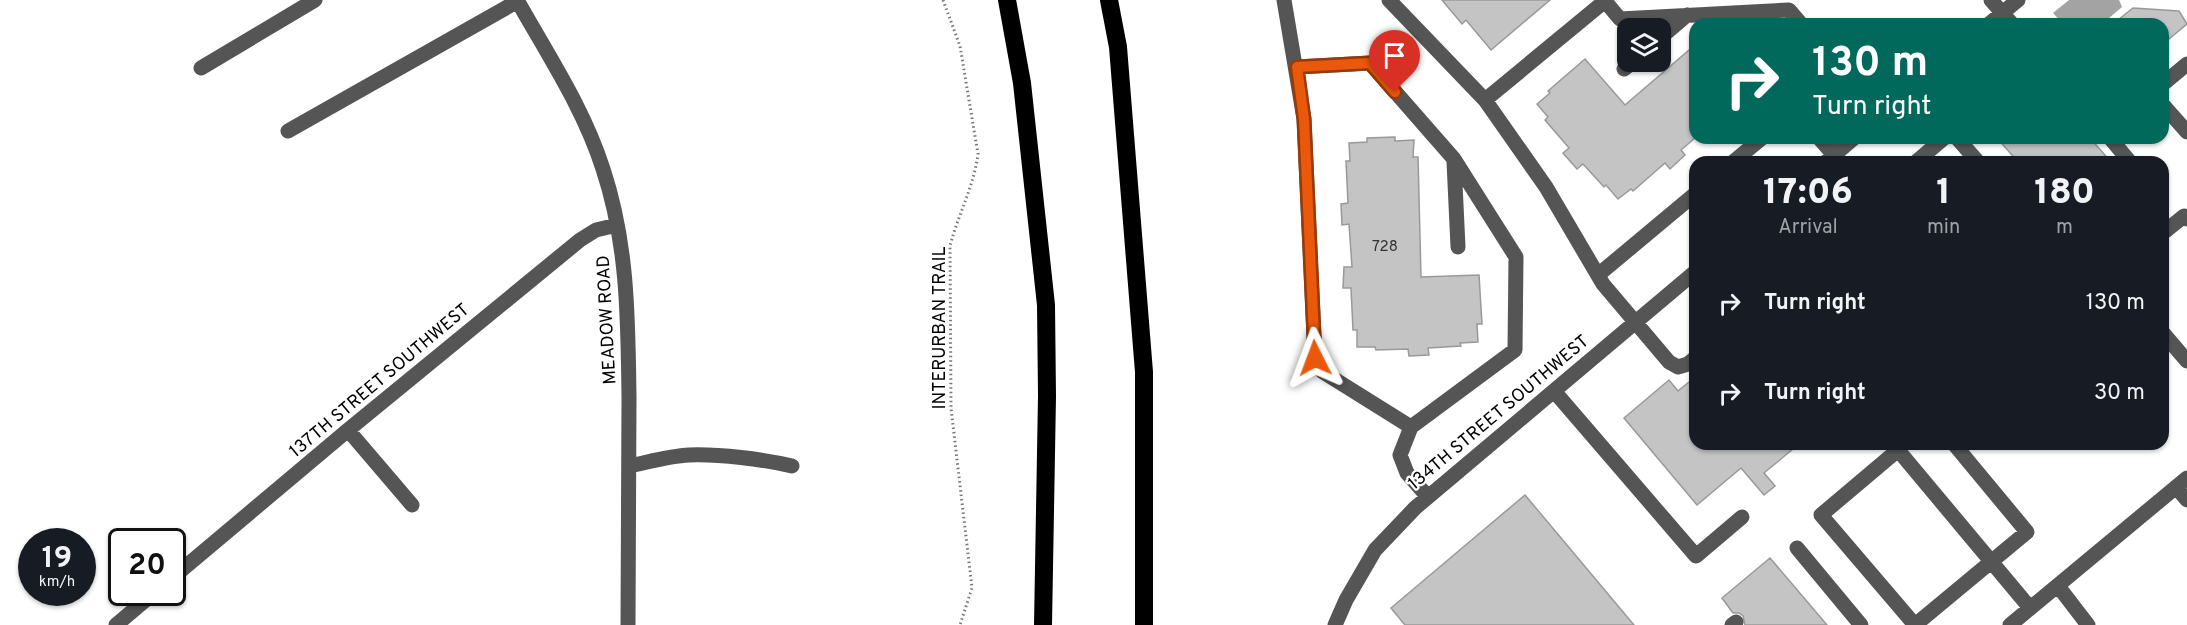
<!DOCTYPE html>
<style>
:root{--surface:#171b24;--page:#20242c;--text:#f1f3f6;--muted:#9ea1a6}
body{margin:0;font-family:Overpass,sans-serif;background:var(--page);color:var(--text);height:100vh;display:flex;flex-direction:column;font-size:22px;white-space:nowrap}
*{box-sizing:border-box;margin:0}
p{font-size:20px;color:var(--muted)}
.icon{flex:none;width:33px;height:33px;fill:none;stroke:currentColor;stroke-width:2;stroke-linecap:round;stroke-linejoin:round}
.map{position:relative;flex:1;overflow:hidden}
.sheet{position:absolute;left:1689px;top:156px;width:480px;height:294px;display:flex;flex-direction:column;background:var(--surface);border-radius:18px;box-shadow:0 2px 4px #0004}
.sheet>*{flex:none}
.top-card{position:absolute;left:1689px;top:18px;width:480px;height:126px;border-radius:18px;box-shadow:0 2px 4px #0004;background:#00695c;color:#fff;overflow:hidden}
.buttons{position:absolute;left:1617px;top:18px;display:grid;gap:12px}
.buttons a{display:grid;place-items:center;width:54px;height:54px;border-radius:12px;background:var(--surface);box-shadow:0 2px 4px #0004;font-size:30px}
.speed{position:absolute;left:18px;top:528px;display:flex;gap:12px;font-size:30px;font-weight:700;text-align:center}
.speed>*{display:grid;place-content:center;width:78px;height:78px;border-radius:50%;background:var(--surface);box-shadow:0 2px 4px #0004;line-height:1}
.speed small{font-size:15px;font-weight:400}
.speed .limit{border:3px solid #111;border-radius:9px;background:#fff;color:#111}
.pin{position:absolute;display:grid;place-items:center;width:51px;height:51px;color:#fff;margin:-62px -26px;border-radius:50% 50% 50% 0;rotate:-45deg;box-shadow:0 0 6px #0007}
.pin .icon{rotate:45deg}
.me{position:absolute;width:66px;margin:-33px;rotate:357deg;stroke-linejoin:round;filter:drop-shadow(0 0 4px #0008)}
.turn{display:flex;align-items:center;gap:21px;height:126px;padding:0 24px;font-size:27px}
.turn .icon{width:78px;height:78px;stroke-width:2.5}
.turn b{display:block;font-size:42px;line-height:51px}
.eta{display:flex;justify-content:space-evenly;align-items:center;height:102px;text-align:center}
.eta b{font-size:36px;font-weight:800;line-height:42px}
ul{padding:0;list-style:none}
li{display:flex;align-items:center;gap:18px;height:90px;padding:0 24px}
li div{flex:1}
li b{display:block;font-size:22px}
li em{font-style:normal}
.map>svg:first-child{display:block}
.water{fill:#a3a3a3}
.building{fill:#c4c4c4;stroke:#999;stroke-width:1.5}
.lines{fill:none;stroke-linecap:round;stroke-linejoin:round}
.path{stroke:#777;stroke-width:3;stroke-dasharray:1.5 3;stroke-linecap:butt}
.minor{stroke:#555;stroke-width:15}
.highway{stroke:#000;stroke-width:18}
.route-casing{stroke:#983908;stroke-width:15}
.route{stroke:#ea580c;stroke-width:10}
.labels{text-anchor:middle;stroke-width:4.5;stroke-linejoin:round;paint-order:stroke}
.number-label{font-size:15px;fill:#313131}
.street-label{font-size:18px;fill:#000;stroke:#fff}
</style>
<div class="map">
<svg width="2187" height="625" viewBox="0 0 2187 625">
<rect width="100%" height="100%" fill="#fff"/>
<!-- water -->
<path class="water" d="M 2069,0 L 2119,0 L 2122,7 L 2102,24 L 2063,24 L 2053,13 Z"/>
<!-- building -->
<path class="building" d="M 1442,0 L 1550,0 L 1491,50 L 1466,20 L 1462,24 Z
M 2133,8 L 2179,11 L 2187,24 L 2163,44 L 2163,24 L 2113,24 Z
M 1695,45 L 1695,138 L 1681,150 L 1685,155 L 1670,169 L 1665,163 L 1633,191 L 1631,189 L 1618,199 L 1606,185 L 1604,187 L 1583,164 L 1577,169 L 1563,153 L 1569,148 L 1545,120 L 1548,117 L 1537,104 L 1550,93 L 1548,91 L 1585,59 L 1625,105 Z
M 1395,137 L 1395,141 L 1414,140 L 1413,157 L 1418,157 L 1421,277 L 1479,275 L 1482,324 L 1477,324 L 1478,342 L 1460,343 L 1461,346 L 1428,348 L 1429,355 L 1409,356 L 1408,349 L 1376,350 L 1375,347 L 1357,347 L 1357,330 L 1353,330 L 1351,288 L 1343,288 L 1344,267 L 1352,267 L 1349,224 L 1342,225 L 1341,204 L 1348,203 L 1346,161 L 1350,161 L 1349,143 L 1367,142 L 1367,138 Z
M 1997,138 L 2090,138 L 2111,162 L 2018,162 Z
M 1695,377 L 1695,444 L 1799,444 L 1764,473 L 1775,486 L 1764,495 L 1741,468 L 1697,505 L 1624,418 L 1669,380 L 1678,391 Z
M 1525,495 L 1634,625 L 1405,625 L 1391,608 Z
M 1770,558 L 1827,625 L 1745,625 L 1743,616 L 1739,613 L 1733,613 L 1722,598 Z"/>
<g class="lines">
<!-- path -->
<path class="path" d="M 943,0 L 960,46 L 978,154 C 974,186 958,215 950,246 L 951,408 L 972,588 L 960,625"/>
<!-- minor -->
<path class="minor" d="M 517,0 C 548,55 584,109 603,169 C 628,244 628,320 629,398 C 629,474 628,549 628,625
M 1284,0 L 1304,119 L 1315,358 L 1323,372 L 1411,427 L 1515,350 L 1516,257 L 1454,159 L 1370,63 L 1297,67
M 1389,0 L 1485,100 L 1546,187 L 1603,284 L 1669,362 L 1678,367 L 1688,364 L 1695,358
M 1604,0 L 1620,19 L 1789,10 L 1801,24
M 1991,0 L 2012,24
M 1989,24 L 2018,0
M 1660,38 L 1687,15
M 201,68 L 315,0
M 1624,69 L 1633,62
M 2163,84 L 2187,64
M 1485,100 L 1605,1
M 2163,105 L 2187,132
M 288,131 L 518,1
M 1819,138 L 1840,162
M 1957,138 L 1978,162
M 2110,138 L 2130,162
M 1454,162 L 1458,247
M 1733,162 L 1762,138
M 1826,162 L 1854,138
M 1916,162 L 1944,138
M 2163,233 L 2184,216 L 2187,219
M 1598,275 L 1695,194
M 2163,333 L 2187,361
M 1554,391 L 1696,556 L 1742,517
M 1411,427 L 1400,455 L 1407,473 L 1428,497
M 348,430 L 412,505
M 1954,444 L 2027,532 L 1915,625 L 1821,515 L 1898,450 L 2030,608
M 629,466 C 649,462 669,456 689,455 C 720,454 762,459 792,466
M 2176,487 L 2187,500
M 1797,548 L 1861,625
M 172,578 L 348,430 L 580,240 L 596,230 L 617,225
M 2058,586 L 2088,625
M 116,625 L 155,592
M 1335,625 L 1346,600 L 1375,550 L 1415,508 L 1695,272
M 1732,625 L 1736,622
M 2010,625 L 2187,478"/>
<!-- highway -->
<path class="highway" d="M 1007,0 L 1022,83 L 1046,305 L 1047,396 L 1043,625
M 1109,0 L 1118,47 L 1144,372 L 1144,625"/>
</g>
<g class="lines">
<!-- route casing -->
<g class="route-casing">
<path id="route" d="M 1315,358 L 1304,119 L 1297,67 L 1370,63 L 1395,92"/>
</g>
<!-- route -->
<use href="#route" class="route"/>
</g>
<g class="labels">
<!-- number labels -->
<g class="number-label">
<text x="1385" y="251">728</text>
</g>
<!-- street labels -->
<g class="street-label">
<text transform="translate(606 320) rotate(-93)" y="6">MEADOW ROAD</text>
<text transform="translate(939 328) rotate(-90)" y="6">INTERURBAN TRAIL</text>
<text transform="translate(379 380) rotate(-40)" y="6">137TH STREET SOUTHWEST</text>
<text transform="translate(1498 412) rotate(-40)" y="6">134TH STREET SOUTHWEST</text>
</g>
</g>
</svg>
<div class="buttons">
<a><svg class="icon" aria-label="layers" viewBox="0 0 24 24"><path d="M12 4l9 5-9 5-9-5zM3 14l9 5 9-5"/></svg></a>
</div>
<div class="speed"><div>19<small>km/h</small></div><div class="limit">20</div></div>
<div class="pin" style="left:1395px;top:92px;background:#d93025"><svg class="icon" aria-label="arrive" viewBox="0 0 24 24"><path d="M6 21V4h12l-3 4 3 4H6"/></svg></div>
<svg class="me" style="left:1315px;top:358px" viewBox="-20 -20 40 40"><path d="M0-17L14 15 0 8-14 15z" fill="#ea580c" stroke="#fff" stroke-width="4"/></svg>
<div class="top-card">
<div class="turn"><svg class="icon" aria-label="right" viewBox="0 0 24 24"><path d="M7 20v-9h11M14 6l5 5-5 5"/></svg><div><b>130 m</b>Turn right</div></div>
</div>
<section class="sheet">
<div class="eta">
<div><b>17:06</b><p>Arrival</p></div>
<div><b>1</b><p>min</p></div>
<div><b>180</b><p>m</p></div>
</div>
<ul>
<li><svg class="icon" aria-label="right" viewBox="0 0 24 24"><path d="M7 20v-9h11M14 6l5 5-5 5"/></svg><div><b>Turn right</b></div><em>130 m</em></li>
<li><svg class="icon" aria-label="right" viewBox="0 0 24 24"><path d="M7 20v-9h11M14 6l5 5-5 5"/></svg><div><b>Turn right</b></div><em>30 m</em></li>
</ul>
</section>
</div>
